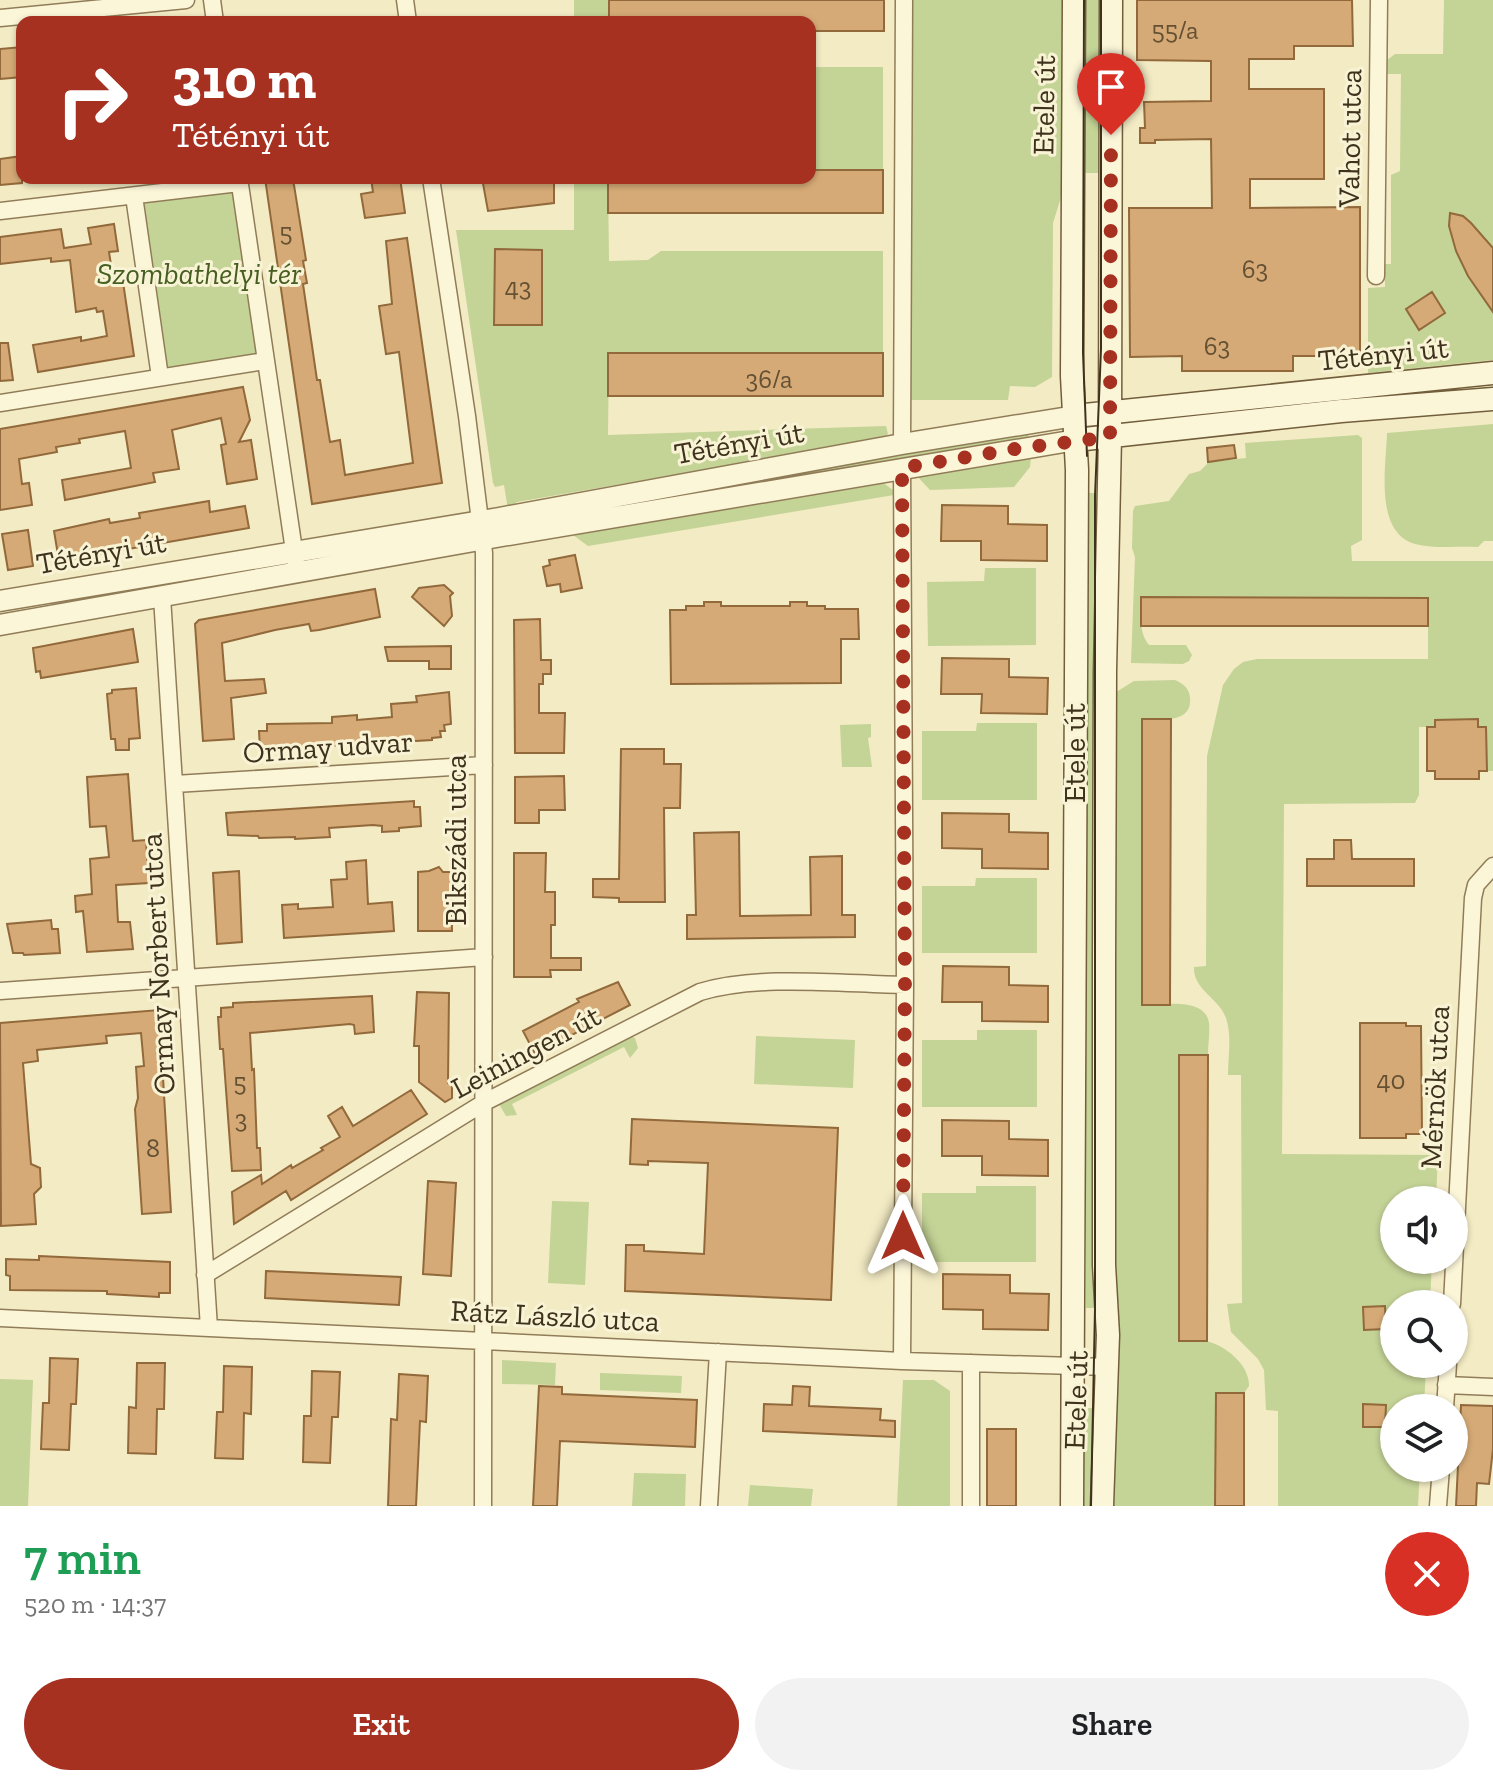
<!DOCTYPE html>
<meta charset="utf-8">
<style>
:root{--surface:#fff;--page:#f2f2f2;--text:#202124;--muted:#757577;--accent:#a73121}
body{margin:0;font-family:"Zilla Slab",serif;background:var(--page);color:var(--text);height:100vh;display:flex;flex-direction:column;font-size:30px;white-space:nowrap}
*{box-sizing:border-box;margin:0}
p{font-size:26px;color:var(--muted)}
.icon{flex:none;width:44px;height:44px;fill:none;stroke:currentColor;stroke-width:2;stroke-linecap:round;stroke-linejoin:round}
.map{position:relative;height:1506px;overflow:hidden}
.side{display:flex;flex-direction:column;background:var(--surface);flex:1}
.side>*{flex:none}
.hud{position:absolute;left:16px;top:16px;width:800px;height:168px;border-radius:16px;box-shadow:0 2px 6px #0004;background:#a73121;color:#fff;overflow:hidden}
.controls{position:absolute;left:1380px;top:1186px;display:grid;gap:16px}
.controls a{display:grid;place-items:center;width:88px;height:88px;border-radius:50%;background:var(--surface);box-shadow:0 2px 6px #0004;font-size:40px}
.pin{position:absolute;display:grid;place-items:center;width:68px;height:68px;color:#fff;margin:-82px -34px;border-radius:50% 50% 50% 0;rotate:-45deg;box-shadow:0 0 8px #0007}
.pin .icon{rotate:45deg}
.me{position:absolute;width:88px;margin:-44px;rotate:0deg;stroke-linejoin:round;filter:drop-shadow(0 0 6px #0008)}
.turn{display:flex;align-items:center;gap:28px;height:168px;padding:0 24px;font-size:36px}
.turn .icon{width:104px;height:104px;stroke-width:2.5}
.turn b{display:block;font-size:56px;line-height:68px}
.round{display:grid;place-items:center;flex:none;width:84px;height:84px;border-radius:42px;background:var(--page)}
.headline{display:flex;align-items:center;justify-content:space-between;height:136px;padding:0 24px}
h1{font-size:48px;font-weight:600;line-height:60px;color:#1e9e55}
.button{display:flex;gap:16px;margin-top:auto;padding:16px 24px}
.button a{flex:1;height:92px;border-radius:48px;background:var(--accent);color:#fff;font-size:32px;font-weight:600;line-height:92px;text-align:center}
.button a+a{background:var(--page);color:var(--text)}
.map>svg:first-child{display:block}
.green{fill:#c4d396}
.building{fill:#d5aa76;stroke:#92693b;stroke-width:2}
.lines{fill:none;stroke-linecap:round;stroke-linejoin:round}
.minor-casing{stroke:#907d58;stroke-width:19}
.tertiary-casing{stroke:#907d58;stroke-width:23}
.secondary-casing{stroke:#725e3b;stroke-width:25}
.minor{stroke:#fcf6d9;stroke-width:16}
.tertiary{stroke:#fcf6d9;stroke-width:20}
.secondary{stroke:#fcf6d9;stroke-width:22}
.tram{stroke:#3f321d;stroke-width:2}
.route{stroke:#a73121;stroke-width:14;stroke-dasharray:0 25.2}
.labels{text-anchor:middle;stroke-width:6;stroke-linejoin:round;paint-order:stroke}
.number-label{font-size:26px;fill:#645033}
.street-label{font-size:30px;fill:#3f321d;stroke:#f9f3d5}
.park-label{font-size:30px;font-style:italic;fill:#475e22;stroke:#f9f3d5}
</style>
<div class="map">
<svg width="1493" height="1506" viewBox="0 0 1493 1506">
<rect width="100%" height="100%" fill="#f3ebc4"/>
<!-- green -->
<path class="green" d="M 574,0 L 609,0 L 609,22 L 574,22 Z
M 911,0 L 1064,0 L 1062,194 L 1053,223 L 1052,377 L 1035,387 L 1010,386 L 1008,400 L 909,400 Z
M 1084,0 L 1101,0 L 1100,173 L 1084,173 Z
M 1444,0 L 1493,0 L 1493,360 L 1368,373 L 1368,288 L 1385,287 L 1385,264 L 1391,264 L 1391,175 L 1400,171 L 1401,74 L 1386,74 L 1386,61 L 1395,54 L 1443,54 Z
M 810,67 L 883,67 L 883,170 L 810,170 Z
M 574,178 L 608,178 L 609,261 L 648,260 L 661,251 L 883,251 L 883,353 L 609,353 L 608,435 L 886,426 L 888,434 L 882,439 L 517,502 L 508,510 L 504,485 L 495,487 L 493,483 L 456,230 L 574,230 Z
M 239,183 L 265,361 L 160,377 L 134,196 Z
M 1493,424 L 1493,541 L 1484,541 L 1478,547 C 1458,546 1434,549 1415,544 C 1374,532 1386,467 1387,433 Z
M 1028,431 L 1029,438 L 511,528 L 510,522 Z
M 1358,435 L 1362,438 L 1362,540 L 1351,546 L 1352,561 L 1493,561 L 1493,771 L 1487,771 L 1486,727 L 1478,727 L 1478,719 L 1435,720 L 1435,727 L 1419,727 L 1419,795 L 1415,803 L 1284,804 L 1282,1154 L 1438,1155 L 1436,1200 L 1394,1200 L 1394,1260 L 1432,1260 L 1430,1304 L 1394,1304 L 1394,1364 L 1426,1364 L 1424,1408 L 1394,1408 L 1394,1468 L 1420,1468 L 1418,1506 L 1278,1506 L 1278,1411 L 1266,1410 L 1264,1370 L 1258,1359 L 1231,1332 L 1227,1304 L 1242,1303 L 1241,1075 L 1228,1075 C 1228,1058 1232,1035 1226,1018 C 1219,998 1193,990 1194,967 L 1206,966 L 1207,756 L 1223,685 L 1234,669 L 1243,662 L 1257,659 L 1428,659 L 1428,598 L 1142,597 C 1141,613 1138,632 1149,645 L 1186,645 L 1192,655 L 1189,661 L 1183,664 L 1131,663 L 1135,557 L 1132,548 L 1133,511 L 1135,506 L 1169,501 L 1189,474 L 1200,471 L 1209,462 L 1246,458 L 1245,443 Z
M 1031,456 L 1030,467 L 1014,487 L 930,490 L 917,476 Z
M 882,482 L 893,490 L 894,495 L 588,546 L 573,535 Z
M 1086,493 L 1097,493 L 1096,1308 L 1086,1308 Z
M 985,568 L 1036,568 L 1036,645 L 928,646 L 927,582 L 984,581 Z
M 1175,680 C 1184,684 1190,689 1190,699 C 1192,724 1159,719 1143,720 L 1142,1004 C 1161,1006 1205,996 1209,1023 C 1210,1033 1208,1045 1208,1055 L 1179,1055 L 1179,1341 C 1187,1341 1197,1340 1206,1341 C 1225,1345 1250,1365 1249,1386 L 1244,1393 L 1216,1393 L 1215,1506 L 1112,1506 L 1113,694 L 1134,681 Z
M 977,723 L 1037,723 L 1037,800 L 922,800 L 922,731 L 976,731 Z
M 871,724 L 871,737 L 868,738 L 872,767 L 842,767 L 840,725 Z
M 976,878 L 1037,878 L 1037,953 L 922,953 L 922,886 L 975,886 Z
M 977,1030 L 1037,1030 L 1037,1107 L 922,1107 L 922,1040 L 977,1040 Z
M 630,1036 L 635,1038 L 638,1048 L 630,1058 L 624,1047 L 512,1104 L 517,1115 L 506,1116 L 499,1104 Z
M 756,1036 L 855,1040 L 853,1088 L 754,1084 Z
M 976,1186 L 1036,1186 L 1036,1262 L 922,1262 L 922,1193 L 976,1193 Z
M 552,1201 L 589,1202 L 585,1285 L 548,1283 Z
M 502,1360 L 556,1363 L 555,1385 L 502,1384 Z
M 600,1373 L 682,1376 L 681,1393 L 600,1390 Z
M 0,1379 L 33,1380 L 28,1506 L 0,1506 Z
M 903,1380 L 934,1380 L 950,1391 L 950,1506 L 897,1506 Z
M 1083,1408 L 1094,1408 L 1093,1506 L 1082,1506 Z
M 634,1473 L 686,1474 L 685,1506 L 632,1506 Z
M 750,1485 L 813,1489 L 811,1506 L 748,1506 Z"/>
<!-- building -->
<path class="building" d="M 609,0 L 884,0 L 884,31 L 810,31 L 810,22 L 609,22 Z
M 1137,0 L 1352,0 L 1353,46 L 1294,46 L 1294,59 L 1249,59 L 1249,89 L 1324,89 L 1324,179 L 1250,179 L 1250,208 L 1360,207 L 1360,356 L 1293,356 L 1293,371 L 1182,371 L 1182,356 L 1130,357 L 1129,208 L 1212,208 L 1211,139 L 1155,140 L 1155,143 L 1140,143 L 1140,128 L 1145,128 L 1144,102 L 1211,101 L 1211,61 L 1137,60 Z
M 22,47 L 22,77 L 0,79 L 0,49 Z
M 22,156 L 22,183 L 0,185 L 0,159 Z
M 810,170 L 883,170 L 883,213 L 608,213 L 608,178 L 810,178 Z
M 265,178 L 291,178 L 294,185 L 306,260 L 303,261 L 307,283 L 303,284 L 317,380 L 320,380 L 330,442 L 340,440 L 345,475 L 413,463 L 399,352 L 386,354 L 379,306 L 392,304 L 386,241 L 407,238 L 442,483 L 312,504 Z
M 371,178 L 400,178 L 405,213 L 365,218 L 361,194 L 373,192 Z
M 482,178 L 554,178 L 554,203 L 488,211 Z
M 1450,213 L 1463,216 L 1471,223 L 1493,248 L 1493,312 L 1468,276 L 1456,251 L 1449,226 Z
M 114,224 L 118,251 L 109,252 L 114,284 L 123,282 L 134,356 L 38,372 L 33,345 L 81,337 L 81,341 L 107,336 L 103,311 L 97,312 L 96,308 L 76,312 L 70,260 L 51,262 L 51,258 L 0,264 L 0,237 L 61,229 L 64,248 L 91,244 L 88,228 Z
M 495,249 L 542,250 L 542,325 L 494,325 Z
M 1432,292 L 1445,313 L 1419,330 L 1406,309 Z
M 0,343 L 8,343 L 13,380 L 0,381 Z
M 608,353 L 883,353 L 883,396 L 608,396 Z
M 243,387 L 250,420 L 239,442 L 251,440 L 257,479 L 227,484 L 221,445 L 226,444 L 221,418 L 172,430 L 179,469 L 153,473 L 155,482 L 65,500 L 62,480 L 131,468 L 125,431 L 79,439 L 80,443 L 56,447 L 57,452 L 19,459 L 22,484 L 29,483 L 32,505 L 0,510 L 0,429 Z
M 1234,445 L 1236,458 L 1208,462 L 1207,448 Z
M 209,501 L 210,512 L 245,506 L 249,528 L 59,561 L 54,531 L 109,519 L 110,523 L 140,518 L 139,513 Z
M 942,505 L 1008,506 L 1008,524 L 1047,525 L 1047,561 L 981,560 L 981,541 L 941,541 Z
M 28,530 L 33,566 L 8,570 L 2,534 Z
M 575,555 L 582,588 L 561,592 L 560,584 L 547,586 L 543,567 L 550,565 L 549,560 Z
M 444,585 L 453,593 L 450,596 L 452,616 L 444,626 L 412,597 L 419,588 Z
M 375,589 L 380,617 L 319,630 L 311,631 L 309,624 L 275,630 L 222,643 L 225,681 L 264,679 L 266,693 L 231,698 L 234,739 L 203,741 L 195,624 L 199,620 Z
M 1141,597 L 1428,598 L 1428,626 L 1141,626 Z
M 704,602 L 721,602 L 721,606 L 790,606 L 790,602 L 807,602 L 807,606 L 825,606 L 825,609 L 858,609 L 859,639 L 841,639 L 841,683 L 671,684 L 670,610 L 686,610 L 686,606 L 704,606 Z
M 540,619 L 541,660 L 551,660 L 551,674 L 543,674 L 543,684 L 539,684 L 539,713 L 565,713 L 564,753 L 515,753 L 514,620 Z
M 133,629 L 138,662 L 41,678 L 40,671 L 36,672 L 33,648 Z
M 451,646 L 451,669 L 429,669 L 429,661 L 388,661 L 385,647 Z
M 942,658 L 1009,659 L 1009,677 L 1048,678 L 1047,714 L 981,713 L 982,694 L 941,694 Z
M 136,688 L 140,738 L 129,739 L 129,750 L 116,750 L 115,739 L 111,739 L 107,694 L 112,693 L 112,690 Z
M 449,692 L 451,724 L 444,725 L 445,731 L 440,731 L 441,737 L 432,738 L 432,740 L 260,750 L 259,731 L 267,731 L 267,724 L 332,723 L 332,717 L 357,715 L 357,720 L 392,717 L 391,704 L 417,702 L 416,696 Z
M 1142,719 L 1171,719 L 1170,1005 L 1142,1005 Z
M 1478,719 L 1478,727 L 1486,727 L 1487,771 L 1479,771 L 1479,779 L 1435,779 L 1435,771 L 1427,771 L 1427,727 L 1435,727 L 1435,720 Z
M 621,749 L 664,749 L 664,764 L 681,764 L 680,808 L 664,808 L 665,902 L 619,902 L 619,898 L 593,897 L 593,879 L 619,879 Z
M 128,774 L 133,841 L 146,840 L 149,883 L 116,885 L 118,922 L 130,922 L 133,949 L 87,952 L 83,911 L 76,912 L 75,896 L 92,894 L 90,859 L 109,857 L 106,826 L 90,827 L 87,777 Z
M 564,776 L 565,810 L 539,810 L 539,823 L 515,823 L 515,777 Z
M 414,801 L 414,807 L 420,807 L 421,826 L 399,828 L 399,831 L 382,832 L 382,826 L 373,825 L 329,828 L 330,837 L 295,839 L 295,837 L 259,838 L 258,836 L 228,835 L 226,813 Z
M 942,813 L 1009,814 L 1009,832 L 1048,833 L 1048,869 L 982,868 L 982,849 L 942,848 Z
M 739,832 L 740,916 L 811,915 L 810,857 L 842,856 L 842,915 L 855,915 L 855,937 L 687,939 L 687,915 L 696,915 L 694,833 Z
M 1334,840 L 1351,840 L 1352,859 L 1414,859 L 1414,886 L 1307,886 L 1307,859 L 1334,859 Z
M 514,853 L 546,853 L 545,892 L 555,892 L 555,925 L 551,925 L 551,958 L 581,958 L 581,970 L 550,970 L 551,977 L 514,977 Z
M 366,860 L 368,904 L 392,902 L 394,931 L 284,938 L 282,905 L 298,904 L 298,909 L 333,907 L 331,880 L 347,879 L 346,862 Z
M 439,867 L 443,872 L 451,872 L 452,931 L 418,931 L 418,872 L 429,871 Z
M 239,871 L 242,942 L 217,944 L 213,873 Z
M 51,920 L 52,929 L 58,929 L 60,953 L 24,955 L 23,953 L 13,953 L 7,924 Z
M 943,966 L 1009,967 L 1009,985 L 1048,986 L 1048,1022 L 982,1021 L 982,1002 L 942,1002 Z
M 618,982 L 630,1005 L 535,1054 L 523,1031 L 579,1002 L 577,999 Z
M 417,992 L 449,993 L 448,1083 L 452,1086 L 452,1098 L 445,1102 L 419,1082 L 419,1046 L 414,1046 Z
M 372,996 L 374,1032 L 355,1034 L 354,1025 L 350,1024 L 250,1033 L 252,1070 L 254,1069 L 257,1148 L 260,1148 L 261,1170 L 232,1171 L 223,1049 L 220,1049 L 218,1017 L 221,1017 L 221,1008 L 233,1007 L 233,1003 Z
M 159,1010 L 171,1212 L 142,1214 L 135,1109 L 138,1098 L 136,1067 L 144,1066 L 141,1033 L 106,1036 L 107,1043 L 37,1050 L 38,1061 L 23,1063 L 31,1164 L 40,1168 L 41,1187 L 34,1194 L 36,1224 L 1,1226 L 0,1023 Z
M 1360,1023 L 1406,1023 L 1406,1026 L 1421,1026 L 1422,1134 L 1406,1134 L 1406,1138 L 1360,1138 Z
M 1179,1055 L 1208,1055 L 1207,1341 L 1179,1341 Z
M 411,1090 L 427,1114 L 291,1200 L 286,1191 L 234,1224 L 232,1192 L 261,1175 L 262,1184 L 291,1165 L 292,1168 L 323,1150 L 321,1148 L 340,1137 L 328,1116 L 342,1107 L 353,1126 Z
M 632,1119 L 838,1128 L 831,1300 L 625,1291 L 626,1245 L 644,1245 L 644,1251 L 704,1254 L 708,1163 L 648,1161 L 648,1165 L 630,1164 Z
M 942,1120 L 1009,1121 L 1009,1139 L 1048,1140 L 1048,1176 L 982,1175 L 982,1156 L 942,1156 Z
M 428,1181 L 456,1183 L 451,1276 L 423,1274 Z
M 39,1256 L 170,1262 L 170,1293 L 159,1293 L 159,1297 L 107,1294 L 107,1291 L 10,1290 L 10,1276 L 6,1275 L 6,1259 L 39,1260 Z
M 266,1271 L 401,1277 L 399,1305 L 265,1298 Z
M 943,1274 L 1010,1275 L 1010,1293 L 1049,1294 L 1048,1330 L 983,1329 L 983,1310 L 943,1309 Z
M 1385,1306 L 1386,1329 L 1364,1330 L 1363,1307 Z
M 50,1358 L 78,1359 L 76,1404 L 71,1404 L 69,1450 L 41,1449 L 43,1403 L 49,1403 Z
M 137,1363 L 165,1363 L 164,1409 L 157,1409 L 156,1454 L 128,1453 L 129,1407 L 136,1408 Z
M 224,1366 L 252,1367 L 251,1414 L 244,1413 L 243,1459 L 215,1458 L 217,1412 L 223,1412 Z
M 312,1371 L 340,1372 L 338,1417 L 332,1417 L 330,1463 L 303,1462 L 304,1416 L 311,1416 Z
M 399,1374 L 428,1376 L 426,1422 L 420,1421 L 416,1506 L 388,1506 L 391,1419 L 397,1420 Z
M 539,1386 L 562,1387 L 562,1394 L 697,1400 L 695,1447 L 560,1441 L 557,1506 L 533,1506 Z
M 793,1386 L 810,1387 L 809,1406 L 881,1409 L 880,1420 L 895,1421 L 895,1437 L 763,1431 L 764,1404 L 792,1405 Z
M 1216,1393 L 1244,1393 L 1244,1506 L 1215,1506 Z
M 1363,1404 L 1386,1405 L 1385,1427 L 1363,1427 Z
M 1461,1405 L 1493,1406 L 1493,1449 L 1489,1484 L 1477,1483 L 1476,1506 L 1456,1506 Z
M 987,1429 L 1016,1429 L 1016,1506 L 987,1506 Z"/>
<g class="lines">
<!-- minor casing -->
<g class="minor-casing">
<path id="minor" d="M 212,0 L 215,22
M 405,0 L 408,22
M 0,18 L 186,0
M 239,178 L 296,564
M 431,178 L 467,416 L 484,553 L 483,1506
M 134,196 L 160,377
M 0,211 L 239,183
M 1376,276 L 1379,0
M 0,403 L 265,361
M 902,444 L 904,0
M 902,468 L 905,985 L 902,1361
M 162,597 L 209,1328
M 175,784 L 484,765
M 0,991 L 484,957
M 205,1275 L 485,1102 L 700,992 C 760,974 842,984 905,985
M 1452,1304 L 1473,898 L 1476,885 L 1493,866
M 0,1318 L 902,1361 L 1108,1367
M 1446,1385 L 1493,1387
M 1445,1408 L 1448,1364
M 709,1506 L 718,1352
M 971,1506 L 971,1363
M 1438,1506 L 1441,1468"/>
</g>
<!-- tertiary casing -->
<g class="tertiary-casing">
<path id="tertiary" d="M 0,601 L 499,518 L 902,444 L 1075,416
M 0,625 L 502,536 L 1076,440"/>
</g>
<!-- secondary casing -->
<g class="secondary-casing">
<path id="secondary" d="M 1075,416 L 1493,373
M 1076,440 L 1341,411 L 1493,399
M 1072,1506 L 1077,470 L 1072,376 L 1074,0
M 1102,1506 L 1108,1335 L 1104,1265 L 1104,965 L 1105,672 L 1110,437 L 1111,0"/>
</g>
<!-- minor -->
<use href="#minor" class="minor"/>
<!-- tertiary -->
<use href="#tertiary" class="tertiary"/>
<!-- secondary -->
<use href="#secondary" class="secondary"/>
<!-- tram -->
<path class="tram" d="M 1084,0 L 1083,353 L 1087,456
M 1091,1506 L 1095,1309 L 1095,496 L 1101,349 L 1101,0"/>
</g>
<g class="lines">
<!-- route -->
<path class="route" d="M 903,1236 L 905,985 L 902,468 L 1021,448 L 1110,437 L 1111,135"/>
</g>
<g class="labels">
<!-- number labels -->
<g class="number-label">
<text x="1175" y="39">55/a</text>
<text x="286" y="241">5</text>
<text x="1255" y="278">63</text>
<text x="518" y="296">43</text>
<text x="1217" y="355">63</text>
<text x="769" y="388">36/a</text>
<text x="1391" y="1089">40</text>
<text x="240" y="1091">5</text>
<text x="241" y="1128">3</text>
<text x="153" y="1157">8</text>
</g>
<!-- street labels -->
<g class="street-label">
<text transform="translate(1044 105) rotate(-89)" y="10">Etele út</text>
<text transform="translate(1350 138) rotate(-89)" y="10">Vahot utca</text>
<text transform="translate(1383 354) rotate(-6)" y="10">Tétényi út</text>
<text transform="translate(739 443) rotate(-10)" y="10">Tétényi út</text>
<text transform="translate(101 553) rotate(-10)" y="10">Tétényi út</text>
<text transform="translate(328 747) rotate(-4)" y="10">Ormay udvar</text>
<text transform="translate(1075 753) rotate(-90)" y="10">Etele út</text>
<text transform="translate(456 840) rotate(-90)" y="10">Bikszádi utca</text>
<text transform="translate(158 964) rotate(-93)" y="10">Ormay Norbert utca</text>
<text transform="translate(526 1052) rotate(-28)" y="10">Leiningen út</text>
<text transform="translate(1435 1087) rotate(-87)" y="10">Mérnök utca</text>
<text transform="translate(555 1316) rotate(3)" y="10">Rátz László utca</text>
<text transform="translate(1076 1400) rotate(-88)" y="10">Etele út</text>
</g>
<!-- park labels -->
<g class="park-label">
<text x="199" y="284">Szombathelyi tér</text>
</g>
</g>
</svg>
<div class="controls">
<a><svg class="icon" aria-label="sound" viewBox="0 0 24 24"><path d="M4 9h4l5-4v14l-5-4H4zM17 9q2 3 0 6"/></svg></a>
<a><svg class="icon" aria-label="search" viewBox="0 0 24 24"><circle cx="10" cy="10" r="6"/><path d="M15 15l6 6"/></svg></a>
<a><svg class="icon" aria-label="layers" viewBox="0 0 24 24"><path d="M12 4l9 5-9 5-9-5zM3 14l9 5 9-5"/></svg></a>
</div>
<div class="pin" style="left:1111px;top:135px;background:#d93025"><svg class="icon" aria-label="arrive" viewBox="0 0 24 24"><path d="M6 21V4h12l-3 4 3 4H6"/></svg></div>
<svg class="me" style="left:903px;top:1236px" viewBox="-20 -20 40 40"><path d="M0-17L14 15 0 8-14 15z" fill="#a73121" stroke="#fff" stroke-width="4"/></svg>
<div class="hud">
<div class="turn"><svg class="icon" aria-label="right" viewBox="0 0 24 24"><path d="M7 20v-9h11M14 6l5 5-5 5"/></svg><div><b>310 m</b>Tétényi út</div></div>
</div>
</div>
<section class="side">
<div class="headline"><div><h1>7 min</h1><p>520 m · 14:37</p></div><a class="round" style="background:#d93025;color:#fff"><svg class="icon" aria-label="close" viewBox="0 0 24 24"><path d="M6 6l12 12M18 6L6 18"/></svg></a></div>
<div class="button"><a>Exit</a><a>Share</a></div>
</section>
